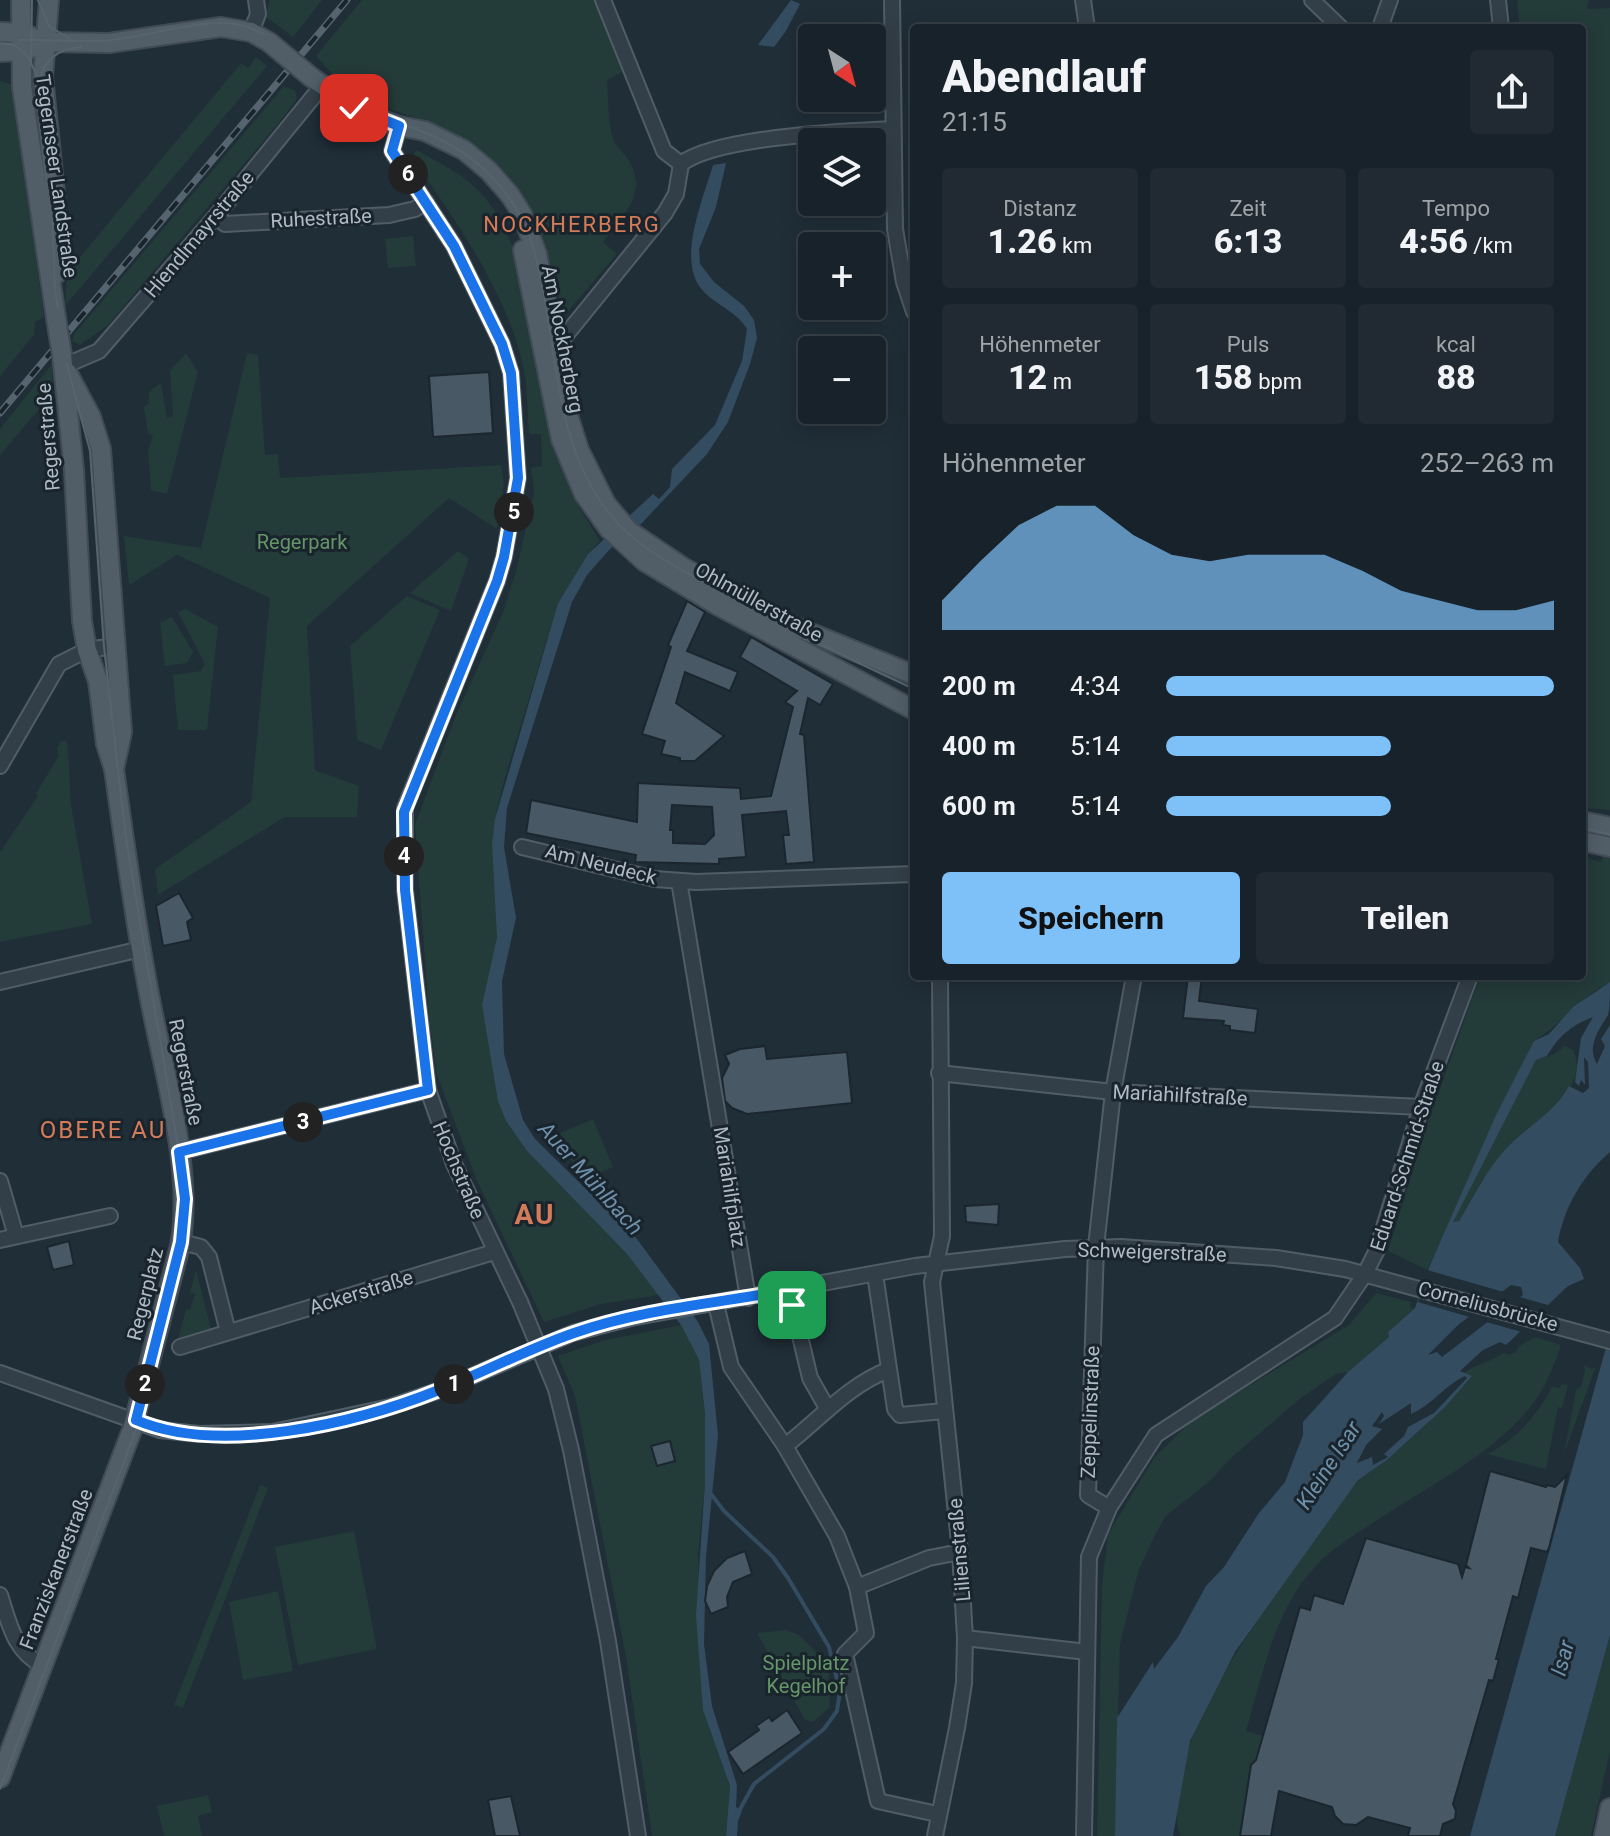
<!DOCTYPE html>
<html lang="de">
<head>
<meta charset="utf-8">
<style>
	body { margin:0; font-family:Roboto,sans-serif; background:#212a32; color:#f1f3f6; height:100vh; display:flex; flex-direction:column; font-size:30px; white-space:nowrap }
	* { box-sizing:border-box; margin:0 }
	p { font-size:26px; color:#9fa4a8 }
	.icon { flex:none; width:44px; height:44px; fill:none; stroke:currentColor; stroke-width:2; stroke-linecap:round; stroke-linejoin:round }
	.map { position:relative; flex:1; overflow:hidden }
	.panel { position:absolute; left:910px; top:24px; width:676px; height:956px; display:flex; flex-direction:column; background:#18222a; border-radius:8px; box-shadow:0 4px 20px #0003,0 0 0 2px #363f47 }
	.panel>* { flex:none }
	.needle { width:52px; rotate:144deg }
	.fabs { position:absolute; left:798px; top:24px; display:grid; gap:16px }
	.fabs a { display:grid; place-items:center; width:88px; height:88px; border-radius:8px; background:#18222a; box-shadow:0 4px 20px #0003,0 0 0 2px #363f47; font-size:40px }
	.pin { position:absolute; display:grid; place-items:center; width:68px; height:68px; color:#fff; margin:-34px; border-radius:16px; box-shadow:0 4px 12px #0006 }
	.km { position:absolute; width:40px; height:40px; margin:-20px; border-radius:50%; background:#222; color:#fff; font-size:22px; line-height:40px; text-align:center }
	.round { display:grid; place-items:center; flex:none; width:84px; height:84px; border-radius:8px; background:#212a32 }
	.head { display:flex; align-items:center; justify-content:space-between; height:136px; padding:0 32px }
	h1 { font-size:44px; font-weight:800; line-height:60px }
	.stats { display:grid; grid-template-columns:repeat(3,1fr); gap:12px; height:136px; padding:8px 32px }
	.stats div { display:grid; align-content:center; border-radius:8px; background:#212a32; text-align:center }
	.stats b { font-size:34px; font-weight:800 }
	.stats small { font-size:22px; font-weight:400 }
	.stats p { font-size:22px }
	.chart { height:224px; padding:16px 32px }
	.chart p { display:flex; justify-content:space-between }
	.chart svg { width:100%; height:144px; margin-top:8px; fill:#7ec1f9; opacity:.7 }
	.primary-button { display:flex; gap:16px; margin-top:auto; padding:16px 32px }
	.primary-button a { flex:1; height:92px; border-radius:8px; background:#7ec1f9; color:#111; font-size:32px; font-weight:800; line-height:92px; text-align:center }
	.primary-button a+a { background:#212a32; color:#f1f3f6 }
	ul { padding:0 32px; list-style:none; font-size:26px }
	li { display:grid; grid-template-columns:128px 96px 1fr; align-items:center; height:60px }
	li i { height:20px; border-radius:10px; background:#7ec1f9 }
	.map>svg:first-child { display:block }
	.green { fill:#233b39 }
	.water { fill:#334c60; fill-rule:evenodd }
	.pier { fill:#202e38 }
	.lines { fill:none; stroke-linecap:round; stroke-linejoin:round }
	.stream { stroke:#334c60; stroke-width:4 }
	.building { fill:#485864; stroke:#1b262f; stroke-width:2; fill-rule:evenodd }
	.minor-casing { stroke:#515d66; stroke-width:18 }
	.major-casing { stroke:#404b55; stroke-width:22 }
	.minor { stroke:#333f48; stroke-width:14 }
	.major { stroke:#515e68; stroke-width:18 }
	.tram { stroke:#55646f; stroke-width:2 }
	.rail-casing { stroke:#55646f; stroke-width:7 }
	.rail { stroke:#19242c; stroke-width:4; stroke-dasharray:12; stroke-linecap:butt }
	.minor-bridge-casing { stroke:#515d66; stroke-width:18; stroke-linecap:butt }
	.major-bridge-casing { stroke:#404b55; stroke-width:22; stroke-linecap:butt }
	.minor-bridge { stroke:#333f48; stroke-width:14 }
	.major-bridge { stroke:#515e68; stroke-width:18 }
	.route-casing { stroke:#fff; stroke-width:16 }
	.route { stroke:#1a73e8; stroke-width:10 }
	.labels { text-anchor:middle; stroke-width:6; stroke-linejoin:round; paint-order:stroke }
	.street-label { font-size:20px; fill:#aebac5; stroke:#19242c }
	.park-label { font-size:20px; fill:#659569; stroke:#19242c }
	.neighbourhood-label { font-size:22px; letter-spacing:2px; fill:#d47c59; stroke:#19242c }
	.water-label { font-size:22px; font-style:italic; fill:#6e90aa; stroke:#19242c }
	.quarter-label { font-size:24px; letter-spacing:2px; fill:#d47c59; stroke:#19242c }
	.district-label { font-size:28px; font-weight:bold; letter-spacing:2px; fill:#d47c59; stroke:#19242c }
</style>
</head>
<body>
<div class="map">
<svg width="1610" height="1836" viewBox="0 0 1610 1836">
	<rect width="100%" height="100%" fill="#202e38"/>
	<g class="green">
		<path d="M270,0H322L293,37L265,16Z"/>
		<path d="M362,0H594L624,71L607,80C609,100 607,122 614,141C618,149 625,153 629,161C649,194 622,216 603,242L617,254L564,316H561C547,229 524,162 437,126C411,115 381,108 356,94C340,85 328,69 316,56Z"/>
		<path d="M1517,0H1589L1587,9L1610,8V810L1582,808V28H1520Z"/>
		<path d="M256,57L267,66L65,306L67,273L241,63L248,68Z"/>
		<path d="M0,81L13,85L44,317L35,322L34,335L0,376Z"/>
		<path d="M284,86L295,91L297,99L282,119L108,325L80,345L72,341L75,333Z"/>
		<path d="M416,150C470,178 491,192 514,250L548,419L575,500L600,541L588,554L558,603L504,781L495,819L497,937L482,1005L506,1121L527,1151L627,1254L659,1295L601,1304L544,1322L477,1181L437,1075L429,1018L415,825L454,720L503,612L517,568L534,491L531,468L542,466L541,434H529C527,412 528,387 523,366C510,299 452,213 412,159Z"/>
		<path d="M413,236L416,266L388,268L385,239Z"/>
		<path d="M186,353L198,372L167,494L151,490L148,451L153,436L148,433L144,407L149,403V392L161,383L167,418L173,416L170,371Z"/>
		<path d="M247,353L258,355L265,455L278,454L280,478L501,465L504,484L497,529L449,498L307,626L315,770L359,786L357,817H285L158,895L155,869L251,802L270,598L177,555L129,585L124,536L201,548Z"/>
		<path d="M52,364L53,393L0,455V429Z"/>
		<path d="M458,551L469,559L451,611L410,593Z"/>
		<path d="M407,596L440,610L381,750L357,740L350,646Z"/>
		<path d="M185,609L218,627L207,730H178L173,675L201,671L205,664L178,612Z"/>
		<path d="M172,617L193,652L187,663L165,666L160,623Z"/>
		<path d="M61,741H67L68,750L71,805L92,924L0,942V852L38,796L36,794L59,755L57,749Z"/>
		<path d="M1610,825V982C1580,997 1562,1024 1534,1041L1427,1270L1388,1251L1428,1122L1480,976H1582V856L1601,862Z"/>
		<path d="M1565,1046L1573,1050C1593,1092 1527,1126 1504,1152C1485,1173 1472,1197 1459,1221L1452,1222L1536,1060L1554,1054Z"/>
		<path d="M593,1119L613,1167L580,1181L560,1133Z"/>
		<path d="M196,1270L211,1329L178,1339L186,1309L190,1310L195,1294L190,1292Z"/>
		<path d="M1376,1293L1411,1302L1410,1307L1414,1308L1388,1332L1389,1337L1348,1372L1336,1374L1301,1398L1232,1457L1212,1479L1166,1516L1156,1533L1138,1572L1120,1644L1115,1836H1097L1102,1584L1108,1534L1154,1458L1191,1421L1349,1325Z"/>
		<path d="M681,1325L699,1360L705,1414V1482L698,1556L703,1710L730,1786L726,1836H652L626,1657L575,1396L558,1356L605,1340Z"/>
		<path d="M1535,1337L1561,1345C1555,1362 1549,1380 1539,1395C1502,1451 1431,1484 1376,1521C1354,1535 1331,1549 1313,1569C1274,1612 1262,1677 1246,1731L1263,1736L1256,1760L1250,1767L1240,1836H1180C1156,1751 1261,1615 1309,1548C1324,1527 1339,1497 1359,1479C1368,1471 1380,1466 1389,1458C1418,1433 1446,1406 1471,1377L1463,1373C1477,1364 1490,1362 1504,1353L1509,1355L1516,1352L1519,1346Z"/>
		<path d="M1583,1365L1592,1369L1596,1366L1564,1454L1576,1390L1581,1387L1585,1370Z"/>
		<path d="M1562,1384L1568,1385L1562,1408L1558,1407L1546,1469L1487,1454C1513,1442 1540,1413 1552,1386L1559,1388Z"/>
		<path d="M260,1485L268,1488L183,1708L174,1705Z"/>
		<path d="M354,1531L377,1649L298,1665L275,1547Z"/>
		<path d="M278,1591L293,1671L243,1680L229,1602Z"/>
		<path d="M786,1630L799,1635L828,1664L830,1707L813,1722L805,1720L757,1633Z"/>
		<path d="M1610,1635V1751L1591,1836H1555Z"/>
		<path d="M208,1795L212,1812L198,1816L202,1836H164L157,1806Z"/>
	</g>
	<g class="water">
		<path d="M791,0L800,4L786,31L774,47L758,45Z"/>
		<path d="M726,163L716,207L699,249L700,264L714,282L744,306L754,320L757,338L750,364L728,422L707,454L642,523L609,550L587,575L572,602L507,808L504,847L516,918L502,981L504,1054L523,1120L535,1139L637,1239L698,1322L709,1344L718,1435L706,1556L704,1644L712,1706L737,1785L736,1807L742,1811L738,1821L737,1836H726L730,1786L703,1710L696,1615L705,1482V1414L699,1360L681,1325L627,1254L527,1151L506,1121L498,1101L482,1005L497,937L492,844L495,819L558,603L588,554L653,494L659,499L670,487L672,469L715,425L742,361L747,329C737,312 718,306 704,292C675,263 703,200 713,165Z"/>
		<path d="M1610,982C1610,991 1610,1009 1608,1015C1599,1030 1586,1046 1597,1064L1605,1046L1601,1039L1610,1025V1152C1583,1175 1564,1207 1558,1242L1580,1268L1584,1279L1568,1286L1506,1345L1500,1342L1483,1350L1460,1371L1472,1376L1445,1407L1387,1460L1358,1480L1235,1652L1190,1741L1173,1836H1115L1117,1718L1153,1662L1154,1669L1178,1637L1206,1586L1224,1567L1259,1513L1285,1482L1303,1435V1422L1348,1372L1389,1337L1388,1332L1415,1308L1430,1265L1496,1115L1534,1041L1549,1034L1573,1007ZM1593,1017L1581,1038L1575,1082L1579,1086L1581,1080L1585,1085L1584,1057L1588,1062L1589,1088L1583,1093L1569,1086C1554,1114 1524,1128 1503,1152C1485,1173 1473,1197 1459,1221L1453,1222L1536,1060L1547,1056C1559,1036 1570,1026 1593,1017ZM1511,1285L1521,1287L1523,1295L1442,1357L1437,1352L1428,1355L1458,1325ZM1465,1376L1467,1378L1434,1413L1408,1427L1404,1436L1384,1454L1388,1457L1373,1465L1372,1457L1357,1463L1366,1445L1382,1429L1372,1426L1382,1412L1384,1416L1379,1424L1411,1403V1414C1432,1405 1445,1385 1465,1376Z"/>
		<path d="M1610,1333V1635L1555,1836H1470Z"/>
	</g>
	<g class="pier">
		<path d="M1427,1270L1507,1293L1473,1318L1418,1302Z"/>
		<path d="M1516,1296L1555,1307L1525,1333L1483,1321Z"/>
	</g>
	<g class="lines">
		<path class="stream" d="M711,1494L724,1511L773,1557L788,1578L829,1647L840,1691L837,1711L824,1729L754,1784L739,1811"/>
	</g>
	<g class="building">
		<path d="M489,372L493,433L433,437L429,376Z"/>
		<path d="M687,601L705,612L687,651L738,672L730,691L685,672L676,703L724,736L695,761H680V758L661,754L665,741L642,734L671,647L668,645Z"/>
		<path d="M751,637L833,684L820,705L808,698L800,734L804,735L814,862L786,864L783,835H789L786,811L742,815L746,857L719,859V864L635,862L636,855L526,833L531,800L637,822L638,783L740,788L741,799L771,796L793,707L785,702L797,691L740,657ZM672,805L712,807L714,835L705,844L673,843V830H670Z"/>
		<path d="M179,893L193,918L187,922L191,940L163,946L156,906Z"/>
		<path d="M1188,976H1202L1199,1001L1258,1009L1255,1033L1230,1030V1026L1223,1025L1224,1021L1183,1018Z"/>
		<path d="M765,1046L767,1059L847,1052L852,1103L747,1114L732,1108L725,1101L722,1078L729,1064L725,1055L740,1049Z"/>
		<path d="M999,1204L998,1225L966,1222L965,1206Z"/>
		<path d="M69,1241L74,1265L53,1270L47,1247Z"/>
		<path d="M670,1441L675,1461L657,1466L651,1446Z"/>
		<path d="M1490,1471L1546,1487L1547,1485L1555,1487L1567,1475L1549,1548L1547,1552L1531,1548L1518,1598L1513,1596L1496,1659H1499L1493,1681L1489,1680L1453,1804L1456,1811L1455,1819L1443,1824L1440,1836H1408L1410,1828L1368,1817L1356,1825L1343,1824L1335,1816L1332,1807L1279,1791L1271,1836H1240L1251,1765L1256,1760L1300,1607L1310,1610L1314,1595L1343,1604L1366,1538L1458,1564L1462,1577L1465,1567L1469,1568L1466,1565Z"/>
		<path d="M745,1551L752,1574L733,1582L727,1597L728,1607L711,1614L705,1601L707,1586L714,1571L727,1558Z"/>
		<path d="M787,1710L802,1733L743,1774L728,1752L759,1730L756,1726L769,1717L772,1721Z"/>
		<path d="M511,1796L520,1836H495L488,1800Z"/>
	</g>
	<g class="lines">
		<defs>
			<g id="minor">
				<path d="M603,0L664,151L681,164"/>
				<path d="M892,0L895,229L904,282L914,312"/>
				<path d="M1083,0L1087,28"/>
				<path d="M1312,0L1341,28"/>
				<path d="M1498,0L1501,28"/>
				<path d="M1380,28L1390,0"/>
				<path d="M251,32L258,14L256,0"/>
				<path d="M399,126L392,151L454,246L502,344L511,373L518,478L504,557L497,581L405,808V890L428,1090L454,1164L520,1302"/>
				<path d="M681,164C715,137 846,131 893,129"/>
				<path d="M216,216L225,224L389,215L415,209L426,202"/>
				<path d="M554,343L561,341L665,213L676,194L681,164"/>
				<path d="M64,366L99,351L216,216L322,86"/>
				<path d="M0,766L59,664L87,650L114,646"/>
				<path d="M522,847L655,879L696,882L914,874"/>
				<path d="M679,881L748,1298"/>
				<path d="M0,982L141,949"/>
				<path d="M939,1073L1113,1092L1421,1107"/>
				<path d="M179,1152L428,1090"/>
				<path d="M0,1181L16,1236"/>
				<path d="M0,1240L110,1216"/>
				<path d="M181,1242L201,1247L209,1257L228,1332"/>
				<path d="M875,1274L895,1409L900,1415L944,1411"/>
				<path d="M789,1290L810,1378L827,1408"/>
				<path d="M716,1304L731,1367L785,1446L837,1536L857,1587L866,1633L845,1654L878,1801L937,1814"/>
				<path d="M180,1347L494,1252"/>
				<path d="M0,1373L160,1430L199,1434L273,1432L390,1407L437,1391L573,1333L631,1318L915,1266L1065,1249L1121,1247L1276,1258L1345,1269L1610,1341"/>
				<path d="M556,1389L571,1450L608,1641L638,1836"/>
				<path d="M785,1446C819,1420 847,1386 888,1370"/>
				<path d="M1109,1508L1088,1495L1096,1247L1113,1092L1134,976"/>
				<path d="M857,1587L929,1558L960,1552"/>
				<path d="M0,1595C9,1623 14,1651 42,1665"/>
				<path d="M965,1638L1087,1652"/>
				<path d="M935,1836L957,1728L964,1683L965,1638L960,1552L932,1282L942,1236L940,976"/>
				<path d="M1084,1836L1089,1557L1109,1508L1156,1435L1335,1318L1365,1274L1377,1250L1421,1107L1470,976"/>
			</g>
			<g id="major">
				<path d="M21,0L22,87L56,318"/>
				<path d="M49,0L43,77L56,203V274"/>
				<path d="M0,32L22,33L32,37"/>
				<path d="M0,52L23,51L46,42L109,43L221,27L251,32L269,42"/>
				<path d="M311,77L361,112L399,126L425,131L464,150L489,171L510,195L522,214L537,254L568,415L579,450L606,504L629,531L684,568L791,625L914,675"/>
				<path d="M523,250L561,439L584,494L609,529L644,561L717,605L914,710"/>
				<path d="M67,372L91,417L101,449L122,732L114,769"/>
				<path d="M1582,821L1610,827"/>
				<path d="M1582,841L1610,847"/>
				<path d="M0,1778L132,1430L180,1246C194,1172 164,1074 150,999C135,923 125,846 114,769L106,744L98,681L87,650L82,621L74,470L62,355"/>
				<path d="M1604,1836L1610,1808"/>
			</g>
		</defs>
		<use href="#minor" class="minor-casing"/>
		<use href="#major" class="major-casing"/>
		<use href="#minor" class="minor"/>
		<use href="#major" class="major"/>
		<g class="tram">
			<path d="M38,0L49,26L70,39"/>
			<path d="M19,40C50,39 82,43 112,40C150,36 205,17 241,25C282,35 312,79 346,101C370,116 396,121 421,131C475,152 516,191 533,247C559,336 549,437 609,513C636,548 677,567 715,588C780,625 846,658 914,689"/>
			<path d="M0,43L14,45L26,54L37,75L51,174L55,290L67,365L90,451L104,647L126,839L187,1199L184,1242L139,1422L0,1789"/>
			<path d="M31,65L32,0"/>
			<path d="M39,82C44,59 58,49 81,47"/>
			<path d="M1582,828L1610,834"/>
		</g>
		<defs>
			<path id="rail" d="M0,413L347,0"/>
		</defs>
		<use href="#rail" class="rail-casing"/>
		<use href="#rail" class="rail"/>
		<defs>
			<path id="minor-bridge" d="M520,1302L556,1389"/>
			<g id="major-bridge">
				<path d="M269,42L311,77"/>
				<path d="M56,318L62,355"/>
			</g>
		</defs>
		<use href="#minor-bridge" class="minor-bridge-casing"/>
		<use href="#major-bridge" class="major-bridge-casing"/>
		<use href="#minor-bridge" class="minor-bridge"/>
		<use href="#major-bridge" class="major-bridge"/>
	</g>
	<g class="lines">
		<defs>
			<path id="route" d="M354,108L399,126L392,151L454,246L502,344L511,373L518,478L504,557L497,581L404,812L405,890L428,1090L179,1152L185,1199L181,1242L136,1420C220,1456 357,1423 439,1390C484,1372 528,1349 574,1333C642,1309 718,1303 789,1290L792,1305"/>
		</defs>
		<use href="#route" class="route-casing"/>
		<use href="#route" class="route"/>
	</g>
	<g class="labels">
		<g class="street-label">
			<text transform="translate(57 176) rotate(82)" y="7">Tegernseer Landstraße</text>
			<text transform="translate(321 218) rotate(-3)" y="7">Ruhestraße</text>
			<text transform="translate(199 234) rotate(-50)" y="7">Hiendlmayrstraße</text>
			<text transform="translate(563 339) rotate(79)" y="7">Am Nockherberg</text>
			<text transform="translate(48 437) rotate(-95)" y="7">Regerstraße</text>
			<text transform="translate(759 602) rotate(29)" y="7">Ohlmüllerstraße</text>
			<text transform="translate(601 864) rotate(14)" y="7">Am Neudeck</text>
			<text transform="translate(186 1072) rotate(79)" y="7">Regerstraße</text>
			<text transform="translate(1180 1095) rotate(3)" y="7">Mariahilfstraße</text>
			<text transform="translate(1407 1156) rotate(-72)" y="7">Eduard-Schmid-Straße</text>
			<text transform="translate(459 1170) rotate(67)" y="7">Hochstraße</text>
			<text transform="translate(730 1187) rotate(81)" y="7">Mariahilfplatz</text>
			<text transform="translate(1152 1252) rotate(2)" y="7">Schweigerstraße</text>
			<text transform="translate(361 1292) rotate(-17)" y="7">Ackerstraße</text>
			<text transform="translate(145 1294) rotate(-76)" y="7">Regerplatz</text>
			<text transform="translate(1488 1306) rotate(15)" y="7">Corneliusbrücke</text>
			<text transform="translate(1090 1412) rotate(-88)" y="7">Zeppelinstraße</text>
			<text transform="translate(959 1550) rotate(-95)" y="7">Lilienstraße</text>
			<text transform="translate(56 1569) rotate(-69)" y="7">Franziskanerstraße</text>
		</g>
		<g class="park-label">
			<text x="302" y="549">Regerpark</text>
			<text x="806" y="1670">Spielplatz<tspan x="806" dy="23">Kegelhof</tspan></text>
		</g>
		<g class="neighbourhood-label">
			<text x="572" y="232">NOCKHERBERG</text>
		</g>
		<g class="water-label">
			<text transform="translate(591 1178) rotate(48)" y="8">Auer Mühlbach</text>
			<text transform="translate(1328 1465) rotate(-57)" y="8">Kleine Isar</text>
			<text transform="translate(1562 1658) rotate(-75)" y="8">Isar</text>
		</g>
		<g class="quarter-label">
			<text x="103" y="1138">OBERE AU</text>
		</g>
		<g class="district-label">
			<text x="535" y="1224">AU</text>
		</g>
	</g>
</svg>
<div class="fabs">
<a><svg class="needle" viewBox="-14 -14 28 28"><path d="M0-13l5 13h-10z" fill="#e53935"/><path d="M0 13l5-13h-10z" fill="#9fa4a8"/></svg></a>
<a><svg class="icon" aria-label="layers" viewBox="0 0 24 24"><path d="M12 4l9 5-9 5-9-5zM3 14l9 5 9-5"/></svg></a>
<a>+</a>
<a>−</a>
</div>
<div class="pin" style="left:792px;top:1305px;background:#1e9e55"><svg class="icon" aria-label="arrive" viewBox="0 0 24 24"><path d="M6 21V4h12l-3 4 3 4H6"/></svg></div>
<div class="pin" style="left:354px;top:108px;background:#d93025"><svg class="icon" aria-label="check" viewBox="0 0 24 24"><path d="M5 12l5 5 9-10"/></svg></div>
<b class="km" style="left:454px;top:1384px">1</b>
<b class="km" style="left:145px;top:1384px">2</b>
<b class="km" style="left:303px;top:1122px">3</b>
<b class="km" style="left:404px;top:856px">4</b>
<b class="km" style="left:514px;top:512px">5</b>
<b class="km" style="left:408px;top:174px">6</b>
<section class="panel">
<div class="head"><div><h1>Abendlauf</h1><p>21:15</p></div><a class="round"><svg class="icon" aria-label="share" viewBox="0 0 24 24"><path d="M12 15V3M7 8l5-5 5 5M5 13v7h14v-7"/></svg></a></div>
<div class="stats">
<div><p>Distanz</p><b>1.26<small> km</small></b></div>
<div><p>Zeit</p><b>6:13</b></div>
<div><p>Tempo</p><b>4:56<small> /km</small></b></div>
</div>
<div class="stats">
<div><p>Höhenmeter</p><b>12<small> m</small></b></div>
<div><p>Puls</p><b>158<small> bpm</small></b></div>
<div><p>kcal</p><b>88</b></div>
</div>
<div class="chart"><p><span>Höhenmeter</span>252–263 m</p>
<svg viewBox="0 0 160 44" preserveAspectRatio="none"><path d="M0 44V35L10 23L20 12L30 6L40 6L50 15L60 21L70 23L80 21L90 21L100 21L110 26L120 32L130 35L140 38L150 38L160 35V44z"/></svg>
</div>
<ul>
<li><b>200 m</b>4:34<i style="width:100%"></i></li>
<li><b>400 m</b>5:14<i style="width:58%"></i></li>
<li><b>600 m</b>5:14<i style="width:58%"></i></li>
</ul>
<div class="primary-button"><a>Speichern</a><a>Teilen</a></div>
</section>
</div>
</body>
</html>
